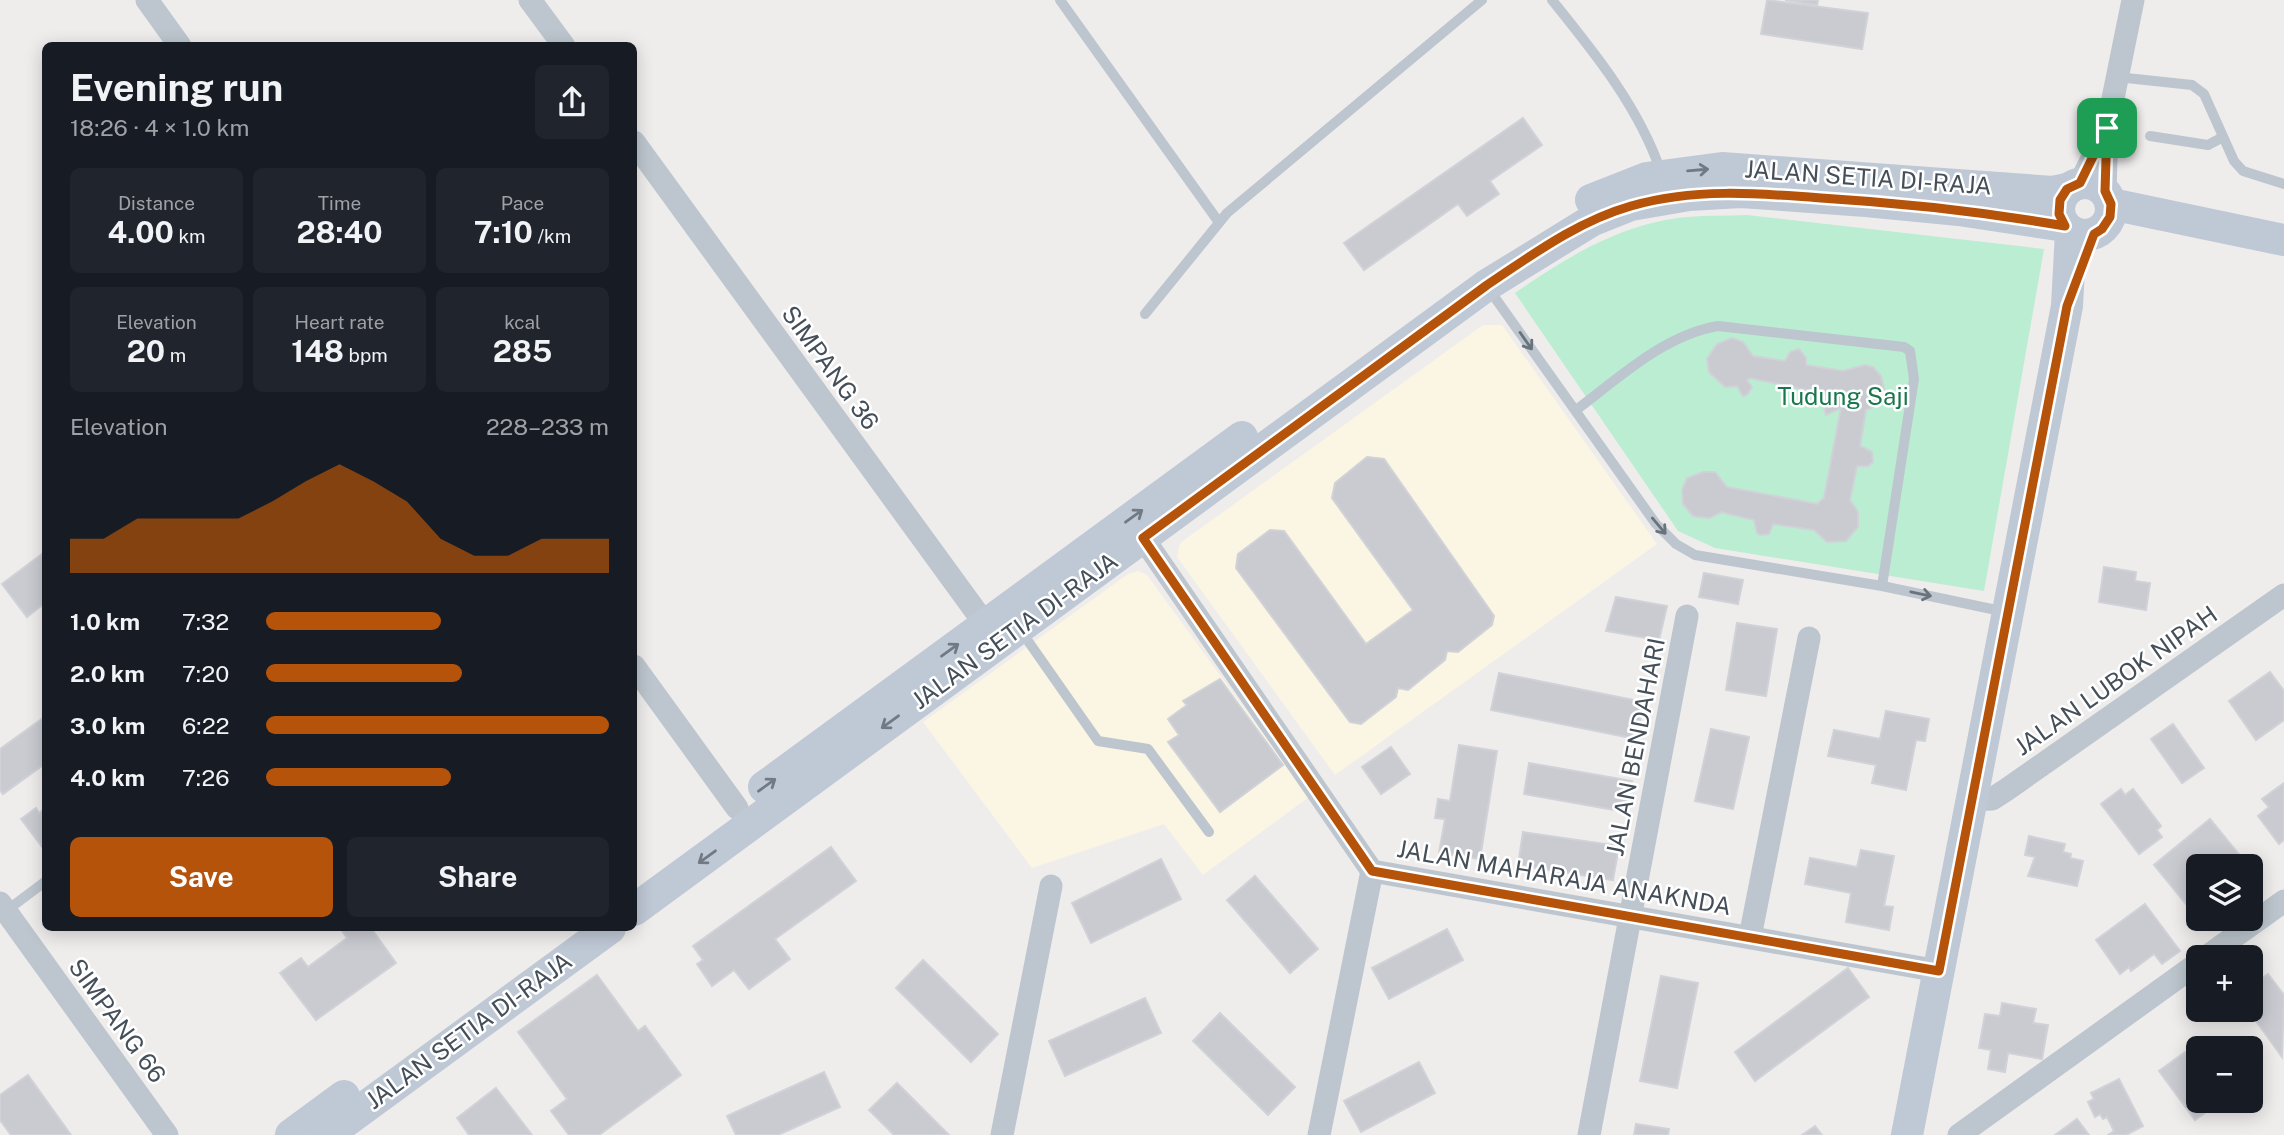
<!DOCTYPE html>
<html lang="en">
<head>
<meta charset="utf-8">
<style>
	body { margin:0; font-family:"Public Sans",sans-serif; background:#20242c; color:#f1f3f6; height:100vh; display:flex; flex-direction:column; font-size:26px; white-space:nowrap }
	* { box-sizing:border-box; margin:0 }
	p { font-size:23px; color:#9ea1a6 }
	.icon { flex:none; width:38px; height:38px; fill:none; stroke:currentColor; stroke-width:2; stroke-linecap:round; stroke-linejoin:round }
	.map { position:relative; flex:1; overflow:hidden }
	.details { position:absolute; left:42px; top:42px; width:595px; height:889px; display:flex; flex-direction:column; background:#171b24; border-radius:10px; box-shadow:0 4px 18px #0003 }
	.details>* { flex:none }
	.tools { position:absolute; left:2186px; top:854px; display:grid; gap:14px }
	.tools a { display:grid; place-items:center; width:77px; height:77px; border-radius:10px; background:#171b24; box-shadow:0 4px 18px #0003; font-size:35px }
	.pin { position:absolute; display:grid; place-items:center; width:60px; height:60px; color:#fff; margin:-30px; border-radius:14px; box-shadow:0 4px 10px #0006 }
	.round { display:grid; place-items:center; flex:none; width:74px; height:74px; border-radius:10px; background:#20242c }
	.headline { display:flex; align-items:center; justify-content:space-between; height:119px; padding:0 28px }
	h1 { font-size:38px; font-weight:700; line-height:52px }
	.figures { display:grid; grid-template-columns:repeat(3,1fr); gap:10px; height:119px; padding:7px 28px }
	.figures div { display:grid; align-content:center; border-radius:10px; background:#20242c; text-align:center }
	.figures b { font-size:30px; font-weight:700 }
	.figures small { font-size:19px; font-weight:400 }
	.figures p { font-size:19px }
	.chart { height:196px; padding:14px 28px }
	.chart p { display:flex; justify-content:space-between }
	.chart svg { width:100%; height:126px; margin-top:7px; fill:#b45309; opacity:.7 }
	.primary-button { display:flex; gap:14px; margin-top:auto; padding:14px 28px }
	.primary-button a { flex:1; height:80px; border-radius:10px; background:#b45309; color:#fff; font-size:28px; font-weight:700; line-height:80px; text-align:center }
	.primary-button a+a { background:#20242c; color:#f1f3f6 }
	ul { padding:0 28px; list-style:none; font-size:23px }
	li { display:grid; grid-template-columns:112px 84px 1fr; align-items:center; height:52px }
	li i { height:18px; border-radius:9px; background:#b45309 }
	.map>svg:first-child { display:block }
	.commercial { fill:#fbf5e4 }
	.green { fill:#baedd1 }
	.building { fill:#c9cbd1; stroke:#d0d2d8; stroke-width:2 }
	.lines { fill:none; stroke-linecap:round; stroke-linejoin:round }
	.lane { stroke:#bdc6ce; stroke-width:10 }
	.street { stroke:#bdc6ce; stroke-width:23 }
	.secondary { stroke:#bfc8d5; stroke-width:32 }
	.oneway { stroke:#707984 }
	.oneway2 { stroke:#69737c }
	.route-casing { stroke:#fff; stroke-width:14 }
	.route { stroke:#b45309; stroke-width:9 }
	.labels { text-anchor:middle; stroke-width:5; stroke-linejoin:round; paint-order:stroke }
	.street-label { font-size:24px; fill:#454f59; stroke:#fff }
	.park-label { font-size:24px; fill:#19774d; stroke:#fff }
</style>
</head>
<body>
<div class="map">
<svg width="2284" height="1135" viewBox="0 0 2284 1135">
	<rect width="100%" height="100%" fill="#efecec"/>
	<g class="commercial">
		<path d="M1483,325H1502L1657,544L1335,775L1177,557L1180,543Z"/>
		<path d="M1138,571L1147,575L1309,797L1203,875L1164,824L1032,868L923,722L1128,574Z"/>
	</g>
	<path class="green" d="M1747,215L2044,249L1984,591L1715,548L1678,531L1515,293C1567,257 1622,223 1687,217C1707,215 1727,216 1747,215Z"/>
	<g class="building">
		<path d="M1767,0L1868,13L1862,49L1761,34Z"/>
		<path d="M1785,0H1818L1817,5Z"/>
		<path d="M1523,118L1542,145L1490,181L1499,194L1467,216L1458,204L1364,270L1344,243Z"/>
		<path d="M1732,338L1743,342L1753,356L1785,361L1790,352L1799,349L1806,358V365L1843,371L1865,365L1873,367L1881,376L1885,393L1878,405L1866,410L1860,446L1872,452L1873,462L1868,466H1857L1850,500L1858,512V527L1846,541L1827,542L1814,530L1773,524L1769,534L1760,535L1757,533L1754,520L1721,512L1710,518L1699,517L1693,516L1683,504L1682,490L1687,478L1703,472H1715L1727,487L1817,504L1824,498L1841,408L1826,415L1823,404L1835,396L1750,378L1747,380L1752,387L1747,395L1743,396L1737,386L1725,387L1709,372L1707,359L1717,344Z"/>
		<path d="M1367,457L1384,459L1494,616L1492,625L1458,652L1447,651L1445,660L1408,690L1398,688L1396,697L1361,724L1350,722L1236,568L1238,554L1270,530L1284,531L1366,644L1413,610L1332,498L1335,483Z"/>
		<path d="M46,551V602L27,617L2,584Z"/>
		<path d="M2104,567L2136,572L2135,581L2150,583L2146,610L2099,602Z"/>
		<path d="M1704,573L1743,580L1738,604L1699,597Z"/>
		<path d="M1616,597L1667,606L1659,640L1606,631Z"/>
		<path d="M1737,623L1777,629L1766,696L1726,690Z"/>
		<path d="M2270,672L2284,691V720L2256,740L2229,701Z"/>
		<path d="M1499,673L1644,702L1636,739L1491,710Z"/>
		<path d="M1220,679L1283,765L1220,812L1168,742L1179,735L1168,719L1187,705L1183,701Z"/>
		<path d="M1886,711L1929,719L1925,741L1916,740L1906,790L1872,783L1876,765L1828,756L1834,730L1880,739Z"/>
		<path d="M46,716V763L3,794L0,790V749Z"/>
		<path d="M2173,724L2204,768L2182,783L2151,739Z"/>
		<path d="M1711,729L1749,737L1733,809L1695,801Z"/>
		<path d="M1459,745L1497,751L1480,859L1439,853L1445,819L1435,818L1438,799L1450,801Z"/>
		<path d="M1391,747L1410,774L1381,794L1362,767Z"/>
		<path d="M1529,763L1632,781L1626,812L1524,794Z"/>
		<path d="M2284,783V840L2279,844L2258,816L2269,807L2262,799Z"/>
		<path d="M2121,789L2125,795L2133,789L2161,826L2157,830L2162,837L2139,854L2101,804Z"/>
		<path d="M36,808L39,813L46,808V852L21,819Z"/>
		<path d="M2210,819L2242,858L2232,866H2198V894L2186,904L2154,865Z"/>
		<path d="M1523,832L1619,846L1613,880L1518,865Z"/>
		<path d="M2029,836L2065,844L2063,852L2071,854L2070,858L2083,861L2077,886L2028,876L2035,857L2025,855Z"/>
		<path d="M831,847L856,881L775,939L790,959L749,989L734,970L712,986L697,964L703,960L693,946Z"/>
		<path d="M1861,850L1894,856L1884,906L1893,907L1889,930L1846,922L1851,893L1805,884L1810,858L1857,867Z"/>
		<path d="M1161,859L1181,899L1091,943L1072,903Z"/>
		<path d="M1255,876L1318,949L1290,973L1227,900Z"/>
		<path d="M2145,904L2180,951L2162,964L2154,954L2131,971L2129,967L2120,974L2096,940Z"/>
		<path d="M340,928H371L396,963L316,1020L280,973L301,958L308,967L347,938Z"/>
		<path d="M1447,929L1463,960L1389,999L1372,968Z"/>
		<path d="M923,960L998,1034L971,1062L896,988Z"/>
		<path d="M1848,968L1869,997L1755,1081L1735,1052Z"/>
		<path d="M2268,974L2284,995L2282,1057L2248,1010H2250V986Z"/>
		<path d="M597,975L638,1031L645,1026L681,1075L599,1135H569L551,1111L567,1099L518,1032Z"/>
		<path d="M1661,976L1698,983L1677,1088L1640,1081Z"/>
		<path d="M1145,998L1161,1033L1065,1076L1049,1041Z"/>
		<path d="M2002,1003L2036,1009L2033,1023L2048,1025L2042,1059L2008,1053L2005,1072L1988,1069L1991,1050L1979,1048L1985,1014L2000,1016Z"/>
		<path d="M1220,1013L1295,1087L1268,1115L1193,1041Z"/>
		<path d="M2198,1050V1101H2221L2195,1120L2159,1071L2185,1052L2189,1057Z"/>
		<path d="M1419,1062L1435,1093L1361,1132L1344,1101Z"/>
		<path d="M824,1072L840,1107L778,1135H736L727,1116Z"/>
		<path d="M28,1075L71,1135H11L0,1120V1095Z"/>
		<path d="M2119,1079L2143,1126L2126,1135H2108L2114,1131L2107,1117L2103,1119L2100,1114L2095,1117L2088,1102L2094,1099L2091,1093Z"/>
		<path d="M897,1083L949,1135H894L869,1110Z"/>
		<path d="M496,1088L532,1135H469L457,1118Z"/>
		<path d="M2077,1119L2089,1135H2055Z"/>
		<path d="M1636,1124L1669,1129L1668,1135H1634Z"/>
		<path d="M1815,1126L1822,1135H1802Z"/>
	</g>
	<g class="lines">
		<g class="lane">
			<path d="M1060,0L1218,221"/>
			<path d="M1552,0C1594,52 1639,107 1661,172"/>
			<path d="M2117,77L2192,85L2204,94L2234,161L2243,171L2284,184"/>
			<path d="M2150,136L2208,145L2223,137"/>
			<path d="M1488,288L1656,524L1676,544L1695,555L1882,586L2006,612"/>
			<path d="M1145,314L1227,213L1482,0"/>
			<path d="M1576,410C1619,378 1664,335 1718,326L1904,347L1910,351L1914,379L1882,586"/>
			<path d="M1021,631L1098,741L1148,749L1209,832"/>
			<path d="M6,911L46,881"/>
		</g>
		<g class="street">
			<path d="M147,0L180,46"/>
			<path d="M530,0L564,46"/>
			<path d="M634,142L985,624"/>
			<path d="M2080,183L2104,134"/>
			<path d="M2105,191L2107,128L2133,0"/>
			<path d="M1143,538L1372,871L1939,971"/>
			<path d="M634,666L737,808"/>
			<path d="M1973,800L1992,799L2006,790L2284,595"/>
			<path d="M0,903L167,1135"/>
			<path d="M1750,937L1809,638"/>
			<path d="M2206,957L2284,901"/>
			<path d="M1002,1135L1051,886"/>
			<path d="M1319,1135L1372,871"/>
			<path d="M1589,1135L1687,616"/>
			<path d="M1959,1135L2198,963"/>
		</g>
		<g class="secondary">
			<circle cx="2085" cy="209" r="26"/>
			<path d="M1591,200L1647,178L1722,168L2053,192L2067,189"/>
			<path d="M2111,204L2284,240"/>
			<path d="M764,787L1242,437"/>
			<path d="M634,910L1487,285L1591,221L1631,205L1689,195L1741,192L1866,201L1959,210L2065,226"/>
			<path d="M291,1135L344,1096"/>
			<path d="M327,1135L610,928"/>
			<path d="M1907,1135L2067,306L2071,232"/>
		</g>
	</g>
	<defs><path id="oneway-shaft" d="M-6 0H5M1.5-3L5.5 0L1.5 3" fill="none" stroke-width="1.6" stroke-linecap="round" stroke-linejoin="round" transform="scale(1.75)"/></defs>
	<g class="oneway">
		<use href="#oneway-shaft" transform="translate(1698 170) rotate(-5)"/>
		<use href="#oneway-shaft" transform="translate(1134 516) rotate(-36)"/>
		<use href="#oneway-shaft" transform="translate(950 650) rotate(-36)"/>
		<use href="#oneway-shaft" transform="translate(890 722) rotate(144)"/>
		<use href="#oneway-shaft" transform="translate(767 785) rotate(-36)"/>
		<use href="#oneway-shaft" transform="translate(707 857) rotate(144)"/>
	</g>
	<g class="oneway2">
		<use href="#oneway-shaft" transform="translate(1526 341) rotate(55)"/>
		<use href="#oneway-shaft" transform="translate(1659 526) rotate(50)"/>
		<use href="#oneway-shaft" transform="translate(1921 594) rotate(12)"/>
	</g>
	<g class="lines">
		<defs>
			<path id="route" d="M2107,128L2105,191L2111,204L2110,217L2102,229L2094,234L2067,306L1939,971L1372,871L1143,538L1487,285C1532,255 1578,221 1631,206C1693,188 1757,193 1821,198C1903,203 1984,212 2065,226L2059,214L2060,200L2067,189L2080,183Z"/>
		</defs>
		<use href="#route" class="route-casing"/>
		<use href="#route" class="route"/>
	</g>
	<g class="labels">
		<g class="street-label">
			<text transform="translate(1868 178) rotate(4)" y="8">JALAN SETIA DI-RAJA</text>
			<text transform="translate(830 368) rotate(54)" y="8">SIMPANG 36</text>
			<text transform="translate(1015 631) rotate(-36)" y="8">JALAN SETIA DI-RAJA</text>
			<text transform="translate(2116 681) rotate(-35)" y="8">JALAN LUBOK NIPAH</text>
			<text transform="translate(1636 747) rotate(-79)" y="8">JALAN BENDAHARI</text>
			<text transform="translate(1564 878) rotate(10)" y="8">JALAN MAHARAJA ANAKNDA</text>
			<text transform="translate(117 1021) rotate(54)" y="8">SIMPANG 66</text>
			<text transform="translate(469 1031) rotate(-36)" y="8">JALAN SETIA DI-RAJA</text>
		</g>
		<g class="park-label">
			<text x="1843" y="405">Tudung Saji</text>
		</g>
	</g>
</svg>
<div class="tools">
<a><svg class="icon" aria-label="layers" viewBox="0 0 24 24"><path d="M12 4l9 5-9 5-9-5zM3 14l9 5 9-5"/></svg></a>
<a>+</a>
<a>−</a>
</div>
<div class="pin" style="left:2107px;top:128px;background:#1e9e55"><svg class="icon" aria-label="arrive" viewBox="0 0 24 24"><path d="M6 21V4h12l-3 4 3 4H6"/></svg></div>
<section class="details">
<div class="headline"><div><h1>Evening run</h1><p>18:26 · 4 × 1.0 km</p></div><a class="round"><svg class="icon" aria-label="share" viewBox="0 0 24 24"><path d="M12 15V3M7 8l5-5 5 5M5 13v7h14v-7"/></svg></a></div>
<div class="figures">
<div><p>Distance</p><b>4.00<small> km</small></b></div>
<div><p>Time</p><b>28:40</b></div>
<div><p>Pace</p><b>7:10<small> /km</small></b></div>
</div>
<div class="figures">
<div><p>Elevation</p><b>20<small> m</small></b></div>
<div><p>Heart rate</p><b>148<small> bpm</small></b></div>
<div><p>kcal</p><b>285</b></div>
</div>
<div class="chart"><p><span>Elevation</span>228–233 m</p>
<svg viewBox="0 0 160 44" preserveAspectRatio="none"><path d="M0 44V32L10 32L20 25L30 25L40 25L50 25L60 19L70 12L80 6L90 12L100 19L110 32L120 38L130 38L140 32L150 32L160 32V44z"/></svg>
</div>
<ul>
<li><b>1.0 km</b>7:32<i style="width:51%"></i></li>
<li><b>2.0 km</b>7:20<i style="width:57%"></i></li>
<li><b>3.0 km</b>6:22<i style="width:100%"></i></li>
<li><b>4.0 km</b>7:26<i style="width:54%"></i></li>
</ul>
<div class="primary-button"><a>Save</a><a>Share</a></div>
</section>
</div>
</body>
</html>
